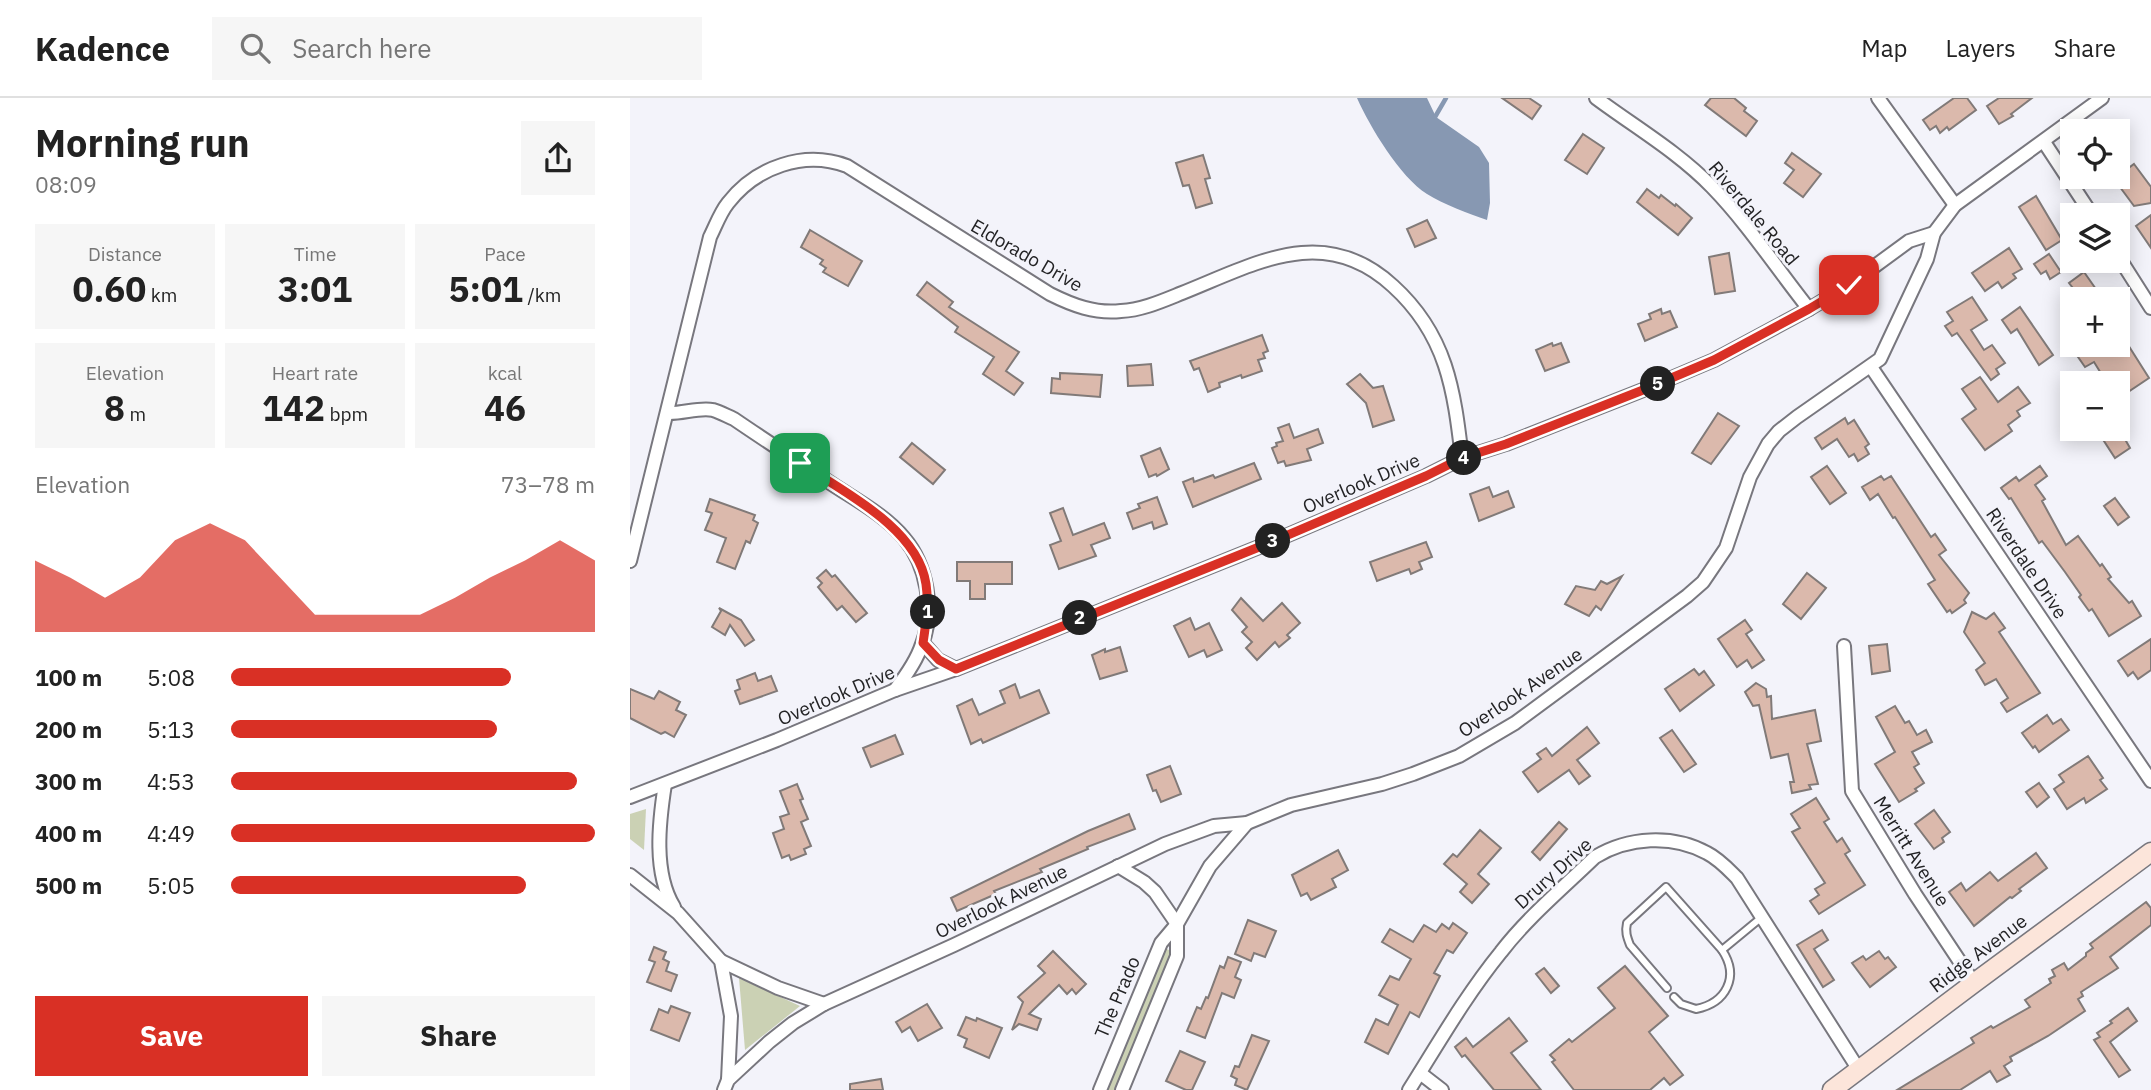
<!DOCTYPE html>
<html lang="en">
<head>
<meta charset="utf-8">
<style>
	body { margin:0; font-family:"IBM Plex Sans",sans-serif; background:#f6f6f6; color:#222; height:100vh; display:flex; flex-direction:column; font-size:26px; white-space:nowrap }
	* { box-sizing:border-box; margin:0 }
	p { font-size:23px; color:#767676 }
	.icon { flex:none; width:38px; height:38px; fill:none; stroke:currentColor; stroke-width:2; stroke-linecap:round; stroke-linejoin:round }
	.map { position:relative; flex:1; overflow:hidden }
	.details { display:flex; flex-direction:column; background:#fff; width:630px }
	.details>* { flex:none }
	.fabs { position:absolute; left:1430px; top:21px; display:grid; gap:14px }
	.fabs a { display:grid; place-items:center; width:70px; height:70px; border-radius:0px; background:#fff; box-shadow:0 4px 18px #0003; font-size:35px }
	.pin { position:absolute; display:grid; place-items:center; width:60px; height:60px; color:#fff; margin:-30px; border-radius:14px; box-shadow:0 4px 10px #0006 }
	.km { position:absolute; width:35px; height:35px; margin:-18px; border-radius:50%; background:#222; color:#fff; font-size:19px; line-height:35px; text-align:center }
	.round { display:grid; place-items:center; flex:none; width:74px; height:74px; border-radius:0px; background:#f6f6f6 }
	.head { display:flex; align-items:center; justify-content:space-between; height:119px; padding:0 35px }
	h1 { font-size:38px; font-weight:800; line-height:52px }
	.figures { display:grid; grid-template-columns:repeat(3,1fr); gap:10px; height:119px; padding:7px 35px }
	.figures div { display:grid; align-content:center; border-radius:0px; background:#f6f6f6; text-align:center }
	.figures b { font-size:35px; font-weight:800 }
	.figures small { font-size:19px; font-weight:400 }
	.figures p { font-size:19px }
	.chart { height:196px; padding:14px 35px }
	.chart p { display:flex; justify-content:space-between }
	.chart svg { width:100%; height:126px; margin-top:7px; fill:#d93025; opacity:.7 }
	.cta { display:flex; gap:14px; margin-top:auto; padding:14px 35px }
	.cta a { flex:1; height:80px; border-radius:0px; background:#d93025; color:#fff; font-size:28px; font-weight:800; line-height:80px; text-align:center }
	.cta a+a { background:#f6f6f6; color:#222 }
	ul { padding:0 35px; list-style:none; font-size:23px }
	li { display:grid; grid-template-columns:112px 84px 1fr; align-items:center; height:52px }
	li i { height:18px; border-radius:9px; background:#d93025 }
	header { display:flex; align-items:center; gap:42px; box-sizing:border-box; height:98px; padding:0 35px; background:#fff; border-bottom:2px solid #e0e0e0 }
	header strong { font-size:33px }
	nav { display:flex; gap:38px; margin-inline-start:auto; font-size:24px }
	.search { width:490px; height:63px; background:#f6f6f6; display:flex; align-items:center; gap:18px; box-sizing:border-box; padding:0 24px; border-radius:0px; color:#767676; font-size:26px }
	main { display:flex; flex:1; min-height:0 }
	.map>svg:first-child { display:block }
	.green { fill:#cbd1b4 }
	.water { fill:#8798b2 }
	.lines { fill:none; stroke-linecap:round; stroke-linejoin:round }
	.stream { stroke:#8798b2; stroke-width:4.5 }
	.building { fill:#dbb9ac; stroke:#817a78; stroke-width:2 }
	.lane-casing { stroke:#78777e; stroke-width:10 }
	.street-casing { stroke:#78777e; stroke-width:16 }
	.secondary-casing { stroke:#78777e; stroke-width:21 }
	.lane { stroke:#fff; stroke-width:6 }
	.street { stroke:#fff; stroke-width:12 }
	.secondary { stroke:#fce5da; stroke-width:18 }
	.route-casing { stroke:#fff; stroke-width:14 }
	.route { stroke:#d93025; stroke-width:9 }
	.labels { text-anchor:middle; stroke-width:6; stroke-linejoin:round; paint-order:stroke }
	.street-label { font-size:19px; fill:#232325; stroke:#f3f3fa }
</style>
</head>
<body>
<header>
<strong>Kadence</strong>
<div class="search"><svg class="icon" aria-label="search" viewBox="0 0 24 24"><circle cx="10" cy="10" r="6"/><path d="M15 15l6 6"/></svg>Search here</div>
<nav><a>Map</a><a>Layers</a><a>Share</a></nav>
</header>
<main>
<section class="details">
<div class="head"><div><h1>Morning run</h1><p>08:09</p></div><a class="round"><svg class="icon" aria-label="share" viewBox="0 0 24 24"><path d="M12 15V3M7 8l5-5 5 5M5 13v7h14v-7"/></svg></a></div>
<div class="figures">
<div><p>Distance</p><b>0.60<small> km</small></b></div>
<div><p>Time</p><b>3:01</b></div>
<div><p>Pace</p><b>5:01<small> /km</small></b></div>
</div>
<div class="figures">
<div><p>Elevation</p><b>8<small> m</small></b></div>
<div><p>Heart rate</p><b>142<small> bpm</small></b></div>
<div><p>kcal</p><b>46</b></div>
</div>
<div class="chart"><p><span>Elevation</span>73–78 m</p>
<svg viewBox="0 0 160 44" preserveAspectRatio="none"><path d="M0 44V19L10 25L20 32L30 25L40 12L50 6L60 12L70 25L80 38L90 38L100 38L110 38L120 32L130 25L140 19L150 12L160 19V44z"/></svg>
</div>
<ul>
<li><b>100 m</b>5:08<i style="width:77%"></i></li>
<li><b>200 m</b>5:13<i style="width:73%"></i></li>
<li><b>300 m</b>4:53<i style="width:95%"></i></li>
<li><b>400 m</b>4:49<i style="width:100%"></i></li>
<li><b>500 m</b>5:05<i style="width:81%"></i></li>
</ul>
<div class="cta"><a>Save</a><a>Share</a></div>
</section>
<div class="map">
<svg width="1521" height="992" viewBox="0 0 1521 992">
	<rect width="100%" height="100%" fill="#f3f3fa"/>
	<g class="green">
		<path d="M16,711L14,752L0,741V716Z"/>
		<path d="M532,848L542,854L485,992H473Z"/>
		<path d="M109,880L170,908L115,952Z"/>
	</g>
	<path class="water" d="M727,0H797L806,19L849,49L859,65L860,105L857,122C839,116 813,106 797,96C770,79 740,29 727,0Z"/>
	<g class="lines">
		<path class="stream" d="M805,19L816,0"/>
	</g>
	<g class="building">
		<path d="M872,0H899L911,8L902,21Z"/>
		<path d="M1081,0H1104L1116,10L1114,13L1127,23L1116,38L1075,7Z"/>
		<path d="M1324,0H1337L1346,12L1319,32L1317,29L1310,35L1306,28L1300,32L1293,22Z"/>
		<path d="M1369,0H1402L1381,16L1383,18L1369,26L1357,8Z"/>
		<path d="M953,36L974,50L957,76L935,62Z"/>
		<path d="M1162,55L1191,76L1173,99L1154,85L1164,72L1155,65Z"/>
		<path d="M573,57L580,80L575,81L582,105L566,110L559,87L553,88L546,65Z"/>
		<path d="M1504,66L1521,89V105L1504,108L1484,81Z"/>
		<path d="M1017,91L1029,100L1031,97L1045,108L1046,106L1062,120L1048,137L1007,104Z"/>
		<path d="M1406,98L1432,142L1416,152L1389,109Z"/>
		<path d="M1521,117V150L1506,128Z"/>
		<path d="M797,122L806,140L785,149L777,131Z"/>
		<path d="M180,132L232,163L218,188L193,174L196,170L190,166L193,162L171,149Z"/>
		<path d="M1379,150L1392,171L1383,176L1386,180L1372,190L1368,184L1355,193L1342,175Z"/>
		<path d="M1099,155L1105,193L1085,196L1079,159Z"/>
		<path d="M1419,156L1431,174L1420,181L1416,173L1411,176L1404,166Z"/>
		<path d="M1454,174L1468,194L1458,201H1435L1446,194L1439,185Z"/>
		<path d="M297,184L323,204L319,209L389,254L376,273L393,285L384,297L353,276L364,259L325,234L328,229L287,197Z"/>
		<path d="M1342,199L1357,222L1341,232L1354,252L1362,247L1375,265L1366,271L1369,276L1361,282L1327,235L1322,238L1315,228L1323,223L1317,214Z"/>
		<path d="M1390,209L1423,257L1409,267L1387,231L1381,235L1372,222Z"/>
		<path d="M1031,211L1032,216L1040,213L1047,229L1015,243L1008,226L1021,221L1019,216Z"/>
		<path d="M1488,231L1519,280L1492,298L1488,291V285H1477L1464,264L1455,269L1446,256L1462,247H1488Z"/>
		<path d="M632,237L638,253L633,255L635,260L628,262L632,273L612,280L611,277L589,285L590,289L578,294L569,270L564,272L560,263Z"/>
		<path d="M922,245L923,248L931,245L939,264L915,273L906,252Z"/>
		<path d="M521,266L523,287L498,288L497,268Z"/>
		<path d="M430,275L472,277L470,299L421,295L422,280L430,281Z"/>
		<path d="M730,276L743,290L753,288L764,322L743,329L736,305L717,286Z"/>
		<path d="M1350,279L1368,304L1388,289L1400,305L1387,313L1390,318L1378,327L1382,333L1355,352L1332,321L1346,311L1332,291Z"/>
		<path d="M1088,315L1109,328L1081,366L1062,355Z"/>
		<path d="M1215,320L1218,326L1224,322L1239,346L1235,349L1239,356L1228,363L1224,356L1219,359L1207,341L1192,351L1185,340Z"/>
		<path d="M659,326L664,340L688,331L693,345L677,351L681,362L656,368L654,363L648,365L642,350L647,348L646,345L653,343L648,330Z"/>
		<path d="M1488,329L1500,350L1485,360L1472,340Z"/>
		<path d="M282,345L315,372L303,386L270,359Z"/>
		<path d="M530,350L539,371L527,378L526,376L519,379L511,358Z"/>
		<path d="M624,365L631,381L563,409L553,384L563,380L564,384L583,377L585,380Z"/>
		<path d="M1197,368L1216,395L1200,406L1181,379Z"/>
		<path d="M1410,368L1417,378L1405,387L1415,401L1412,403L1436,447L1448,438L1470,468L1472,466L1481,479L1478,481L1499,505L1502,503L1511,518L1479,538L1462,511L1459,513L1449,499L1451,497L1435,474L1412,443L1409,445L1381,400L1379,401L1371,390L1386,379L1389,383Z"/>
		<path d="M1251,378L1254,382L1261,378L1301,439L1305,436L1316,452L1309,457L1339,495L1334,502L1336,505L1322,515L1320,512L1317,514L1298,486L1305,482L1265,419L1263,420L1248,396L1240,402L1232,389Z"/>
		<path d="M859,389L863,399L878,393L884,409L849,423L840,396Z"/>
		<path d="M527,399L537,426L524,431L522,424L503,431L497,415L510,410L508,406Z"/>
		<path d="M1485,400L1499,419L1488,427L1474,408Z"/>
		<path d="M80,401L125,417L123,422L128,425L120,445L116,443L105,471L87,464L96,440L75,432L82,415L76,413Z"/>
		<path d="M433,410L443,437L474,425L480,440L461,447L466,458L429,471L420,447L431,443L420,415Z"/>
		<path d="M796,444L802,459L789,464L792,471L781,476L779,471L747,483L740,464Z"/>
		<path d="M327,464H382V486H355V501H340V483H327Z"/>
		<path d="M196,472L202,479L205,477L237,515L226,524L212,508L207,512L188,489L192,485L187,480Z"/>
		<path d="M1177,475L1196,490L1171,521L1153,506Z"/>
		<path d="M992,478L971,512L966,508L959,518L935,506L946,488L965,492L971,483L977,486Z"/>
		<path d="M611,500L633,523L652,505L670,525L657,537L660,540L649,549L645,544L627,562L616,550L622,544L612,534L617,529L602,512Z"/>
		<path d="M89,510L111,522L124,542L115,548L100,527L95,537L82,529L91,513Z"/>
		<path d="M1342,514L1356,521L1364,515L1375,530L1369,534L1410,595L1377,614L1371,605L1378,600L1366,581L1355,587L1346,572L1355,565L1334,534Z"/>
		<path d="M560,520L565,532L579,525L592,552L577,559L574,552L559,559L544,528Z"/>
		<path d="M1115,522L1122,532L1116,536L1134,562L1122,570L1117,562L1107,569L1088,541Z"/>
		<path d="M1521,541V572L1508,581L1503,574L1498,578L1488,563Z"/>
		<path d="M1257,546L1260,573L1242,576L1239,548Z"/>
		<path d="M490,549L497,573L470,581L462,557L475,551V554Z"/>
		<path d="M1064,571L1069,577L1074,573L1084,587L1050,613L1035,591Z"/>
		<path d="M125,575L128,583L141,578L147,593L110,606L105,593L110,591L107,582Z"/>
		<path d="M1126,585L1136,591L1137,599L1141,598L1142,621L1185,612L1191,643L1177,646L1188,686L1179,687L1181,691L1162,695L1160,684H1164L1158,656L1141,660L1129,607L1123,608L1115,594Z"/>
		<path d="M385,586L390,600L409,592L419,615L353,645L351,641L341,646L327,608L342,601L349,617L375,605L370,593Z"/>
		<path d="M0,591L24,601L29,593L50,604L46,612L56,617L44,639L35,634L31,636L0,620Z"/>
		<path d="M1265,608L1275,625L1279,623L1287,637L1296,632L1302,644L1282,654L1289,666L1284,669L1294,685L1285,691L1287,693L1269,704L1245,666L1265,654L1246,619Z"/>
		<path d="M1417,617L1423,626L1431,621L1439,632L1409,654L1405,648L1403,650L1392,635Z"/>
		<path d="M957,629L969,645L947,662L960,678L949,686L939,672L908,694L893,674L911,661L907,656L916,650L922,658Z"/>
		<path d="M1042,632L1066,666L1054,674L1030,640Z"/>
		<path d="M265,637L273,656L241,669L233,650Z"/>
		<path d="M1458,658L1473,680L1470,682L1477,691L1456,705L1454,700L1437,711L1424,691L1434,684L1429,677Z"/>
		<path d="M540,668L551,696L531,704L526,692L523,693L517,677Z"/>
		<path d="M1409,685L1419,699L1407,709L1396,694Z"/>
		<path d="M167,686L173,701L170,702L178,721L171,724L181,748L174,751L176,756L161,762L159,757L152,760L143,735L154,731L150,719L159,716L150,693Z"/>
		<path d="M1186,700L1199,721L1194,724L1207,744L1212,740L1220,753L1215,756L1235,787L1189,816L1180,803L1189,797L1185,791L1195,785L1162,734L1170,730L1161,716Z"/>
		<path d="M1304,712L1320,734L1312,740L1314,744L1304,751L1285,726Z"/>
		<path d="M499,716L505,731L457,749L458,751L410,771L412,774L364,793L366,796L327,813L321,800L458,733Z"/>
		<path d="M929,724L937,731L910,762L902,754Z"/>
		<path d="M850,732L871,750L848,776L859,786L842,805L830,794L837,786L814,766L823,756L827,759Z"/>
		<path d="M708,752L718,772L702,781L706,789L681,802L677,795L671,798L662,777Z"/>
		<path d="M1406,755L1417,770L1389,791L1391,793L1382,800L1380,799L1344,828L1319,794L1331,785L1336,793L1360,774L1368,783Z"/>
		<path d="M1516,804L1521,810V827L1480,859L1488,870L1451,894L1453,898L1448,901L1455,913L1418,938L1380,959L1382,963L1374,968L1380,977L1367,984L1360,973L1330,992H1267L1344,945L1341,940L1361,928L1363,930L1400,909L1395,902L1421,885L1419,881L1425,878L1422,872L1434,865L1438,872L1456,858V855L1463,850L1460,846Z"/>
		<path d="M618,822L646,833L635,859L624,855L621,863L605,856Z"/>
		<path d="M823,825L837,835L823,855L817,852L804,875L810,878L789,919L780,914L758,956L735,944L746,921L758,927L768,907L749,897L760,878L769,882L781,861L752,844L760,831L783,844L794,827L806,834L812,826L819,831Z"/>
		<path d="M1192,832L1198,842L1184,851L1204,882L1193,889L1167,847Z"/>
		<path d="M24,849L36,854L33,861L39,864L36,873L47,877L41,893L17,884L25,864L19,862Z"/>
		<path d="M423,853L456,886L446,896L442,891L437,896L429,887L399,916L411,921L407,932L389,926L382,932L393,904L388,899L415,875L408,868Z"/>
		<path d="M1249,853L1255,861L1258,859L1266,869L1240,889L1222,865L1233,858L1236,862Z"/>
		<path d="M598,859L611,864L605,879L611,882L604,900L592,895L575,940L557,933L567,909L571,911L576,899L578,900L590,868L594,870Z"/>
		<path d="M995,868L1038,918L1019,934L1053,977L1040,987L1034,980L1020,992H944L922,964L925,962L920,957L939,941L942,944L985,910L968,890Z"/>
		<path d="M914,870L929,888L921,895L906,876Z"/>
		<path d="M297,906L312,930L288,943L280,929L272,934L266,924Z"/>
		<path d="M41,908L60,915L49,943L21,932L29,911L38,915Z"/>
		<path d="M1498,910L1507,923L1480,944L1500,972L1489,979L1464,942L1470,939L1467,935L1482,925L1480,923Z"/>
		<path d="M336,919L346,923L347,920L372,930L359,960L334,949L337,941L328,937Z"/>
		<path d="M879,920L897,943L881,955L911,992H864L835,957L832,959L825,949L836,940L843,949Z"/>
		<path d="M622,937L639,943L617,992L605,987L607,981L601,978L605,968L609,969Z"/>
		<path d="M550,953L575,964L562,992H556L536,983Z"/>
		<path d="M251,981L253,992H220V986Z"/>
	</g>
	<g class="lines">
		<defs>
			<g id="lane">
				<path d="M1037,890L1000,847C997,839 995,834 997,825L1036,789L1092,852L1132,819"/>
				<path d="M1044,899L1051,906L1066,911C1096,905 1110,879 1092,852"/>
			</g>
			<g id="street">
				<path d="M966,0C1005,29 1048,54 1082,89C1118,126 1147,171 1179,211"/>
				<path d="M1248,0L1325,107"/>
				<path d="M1414,44L1462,117"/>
				<path d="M1488,158L1521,210"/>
				<path d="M1241,269L1521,683"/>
				<path d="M37,315C52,316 69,309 83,312C90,314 97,318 104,321C136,343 169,364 202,386C226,402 255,417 274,440C297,467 305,512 292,546C287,562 275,579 265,592"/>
				<path d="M0,463L80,139C86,127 90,115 98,105C126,69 174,52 217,68L420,196C442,207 465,216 491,213C512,212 532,203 552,195C625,166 694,124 763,188C817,237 824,292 832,360"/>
				<path d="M293,545L308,562L326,571"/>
				<path d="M1214,548L1222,693L1285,796L1344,885"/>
				<path d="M35,686C29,724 23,775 44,809"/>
				<path d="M0,699L147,642L265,592L326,571L639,445L796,378L832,360L876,346L1013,292L1084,262L1179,211L1219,187L1279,143L1304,135"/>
				<path d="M488,768L514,784L525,794L547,826V858L492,992"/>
				<path d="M0,777L48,815L91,863L101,918L98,982"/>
				<path d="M91,863L148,890L194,906"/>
				<path d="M790,975L812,992"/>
				<path d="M94,992L98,982L139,944L163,925L194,906L324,847L535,746L584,728L617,725L661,707L752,686L783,676L829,658L885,625L1057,498L1073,484L1096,450L1120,379L1138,346L1149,333L1167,319L1250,261L1297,161L1304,135L1325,107L1472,0"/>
				<path d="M470,992L531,845L547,826L580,768L617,725"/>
				<path d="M779,992C808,946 836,897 871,854C898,819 933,790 965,759C998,739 1042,736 1077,755C1089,761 1098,771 1107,780L1229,972"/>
			</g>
			<path id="secondary" d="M1202,992L1344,885L1521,754"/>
		</defs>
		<use href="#lane" class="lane-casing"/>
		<use href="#street" class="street-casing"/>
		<use href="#secondary" class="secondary-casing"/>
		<use href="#lane" class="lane"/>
		<use href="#street" class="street"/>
		<use href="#secondary" class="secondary"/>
	</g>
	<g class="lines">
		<defs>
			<path id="route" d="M170,365C212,393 288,430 296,486C299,506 296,525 293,545L309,562L326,571L639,445L796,378L832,360L876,346L1013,292L1084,262L1179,211L1219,187"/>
		</defs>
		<use href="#route" class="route-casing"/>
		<use href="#route" class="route"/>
	</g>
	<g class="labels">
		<g class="street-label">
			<text transform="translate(1124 115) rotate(50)" y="7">Riverdale Road</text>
			<text transform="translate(397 157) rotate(30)" y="7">Eldorado Drive</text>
			<text transform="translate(731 385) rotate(-23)" y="7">Overlook Drive</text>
			<text transform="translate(1397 465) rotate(56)" y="7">Riverdale Drive</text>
			<text transform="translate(890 594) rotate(-34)" y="7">Overlook Avenue</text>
			<text transform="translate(206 597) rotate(-23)" y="7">Overlook Drive</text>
			<text transform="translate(1282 753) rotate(58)" y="7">Merritt Avenue</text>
			<text transform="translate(923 775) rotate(-42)" y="7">Drury Drive</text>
			<text transform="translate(371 803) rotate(-26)" y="7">Overlook Avenue</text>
			<text transform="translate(1348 855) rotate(-37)" y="7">Ridge Avenue</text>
			<text transform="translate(487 899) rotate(-67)" y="7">The Prado</text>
		</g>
	</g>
</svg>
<div class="fabs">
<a><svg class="icon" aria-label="locate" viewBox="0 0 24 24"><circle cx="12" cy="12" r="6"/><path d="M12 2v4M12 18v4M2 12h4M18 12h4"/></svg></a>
<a><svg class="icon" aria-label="layers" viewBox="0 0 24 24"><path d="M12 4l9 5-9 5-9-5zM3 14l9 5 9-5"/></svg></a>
<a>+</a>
<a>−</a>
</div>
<div class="pin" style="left:170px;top:365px;background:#1e9e55"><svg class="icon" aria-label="arrive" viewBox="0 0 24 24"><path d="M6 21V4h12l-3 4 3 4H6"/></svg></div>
<div class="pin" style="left:1219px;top:187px;background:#d93025"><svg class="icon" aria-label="check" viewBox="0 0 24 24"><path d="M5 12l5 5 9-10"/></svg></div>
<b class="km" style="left:298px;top:514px">1</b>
<b class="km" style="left:450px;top:520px">2</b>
<b class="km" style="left:643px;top:443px">3</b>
<b class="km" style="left:834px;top:360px">4</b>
<b class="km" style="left:1028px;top:286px">5</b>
</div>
</main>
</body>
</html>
